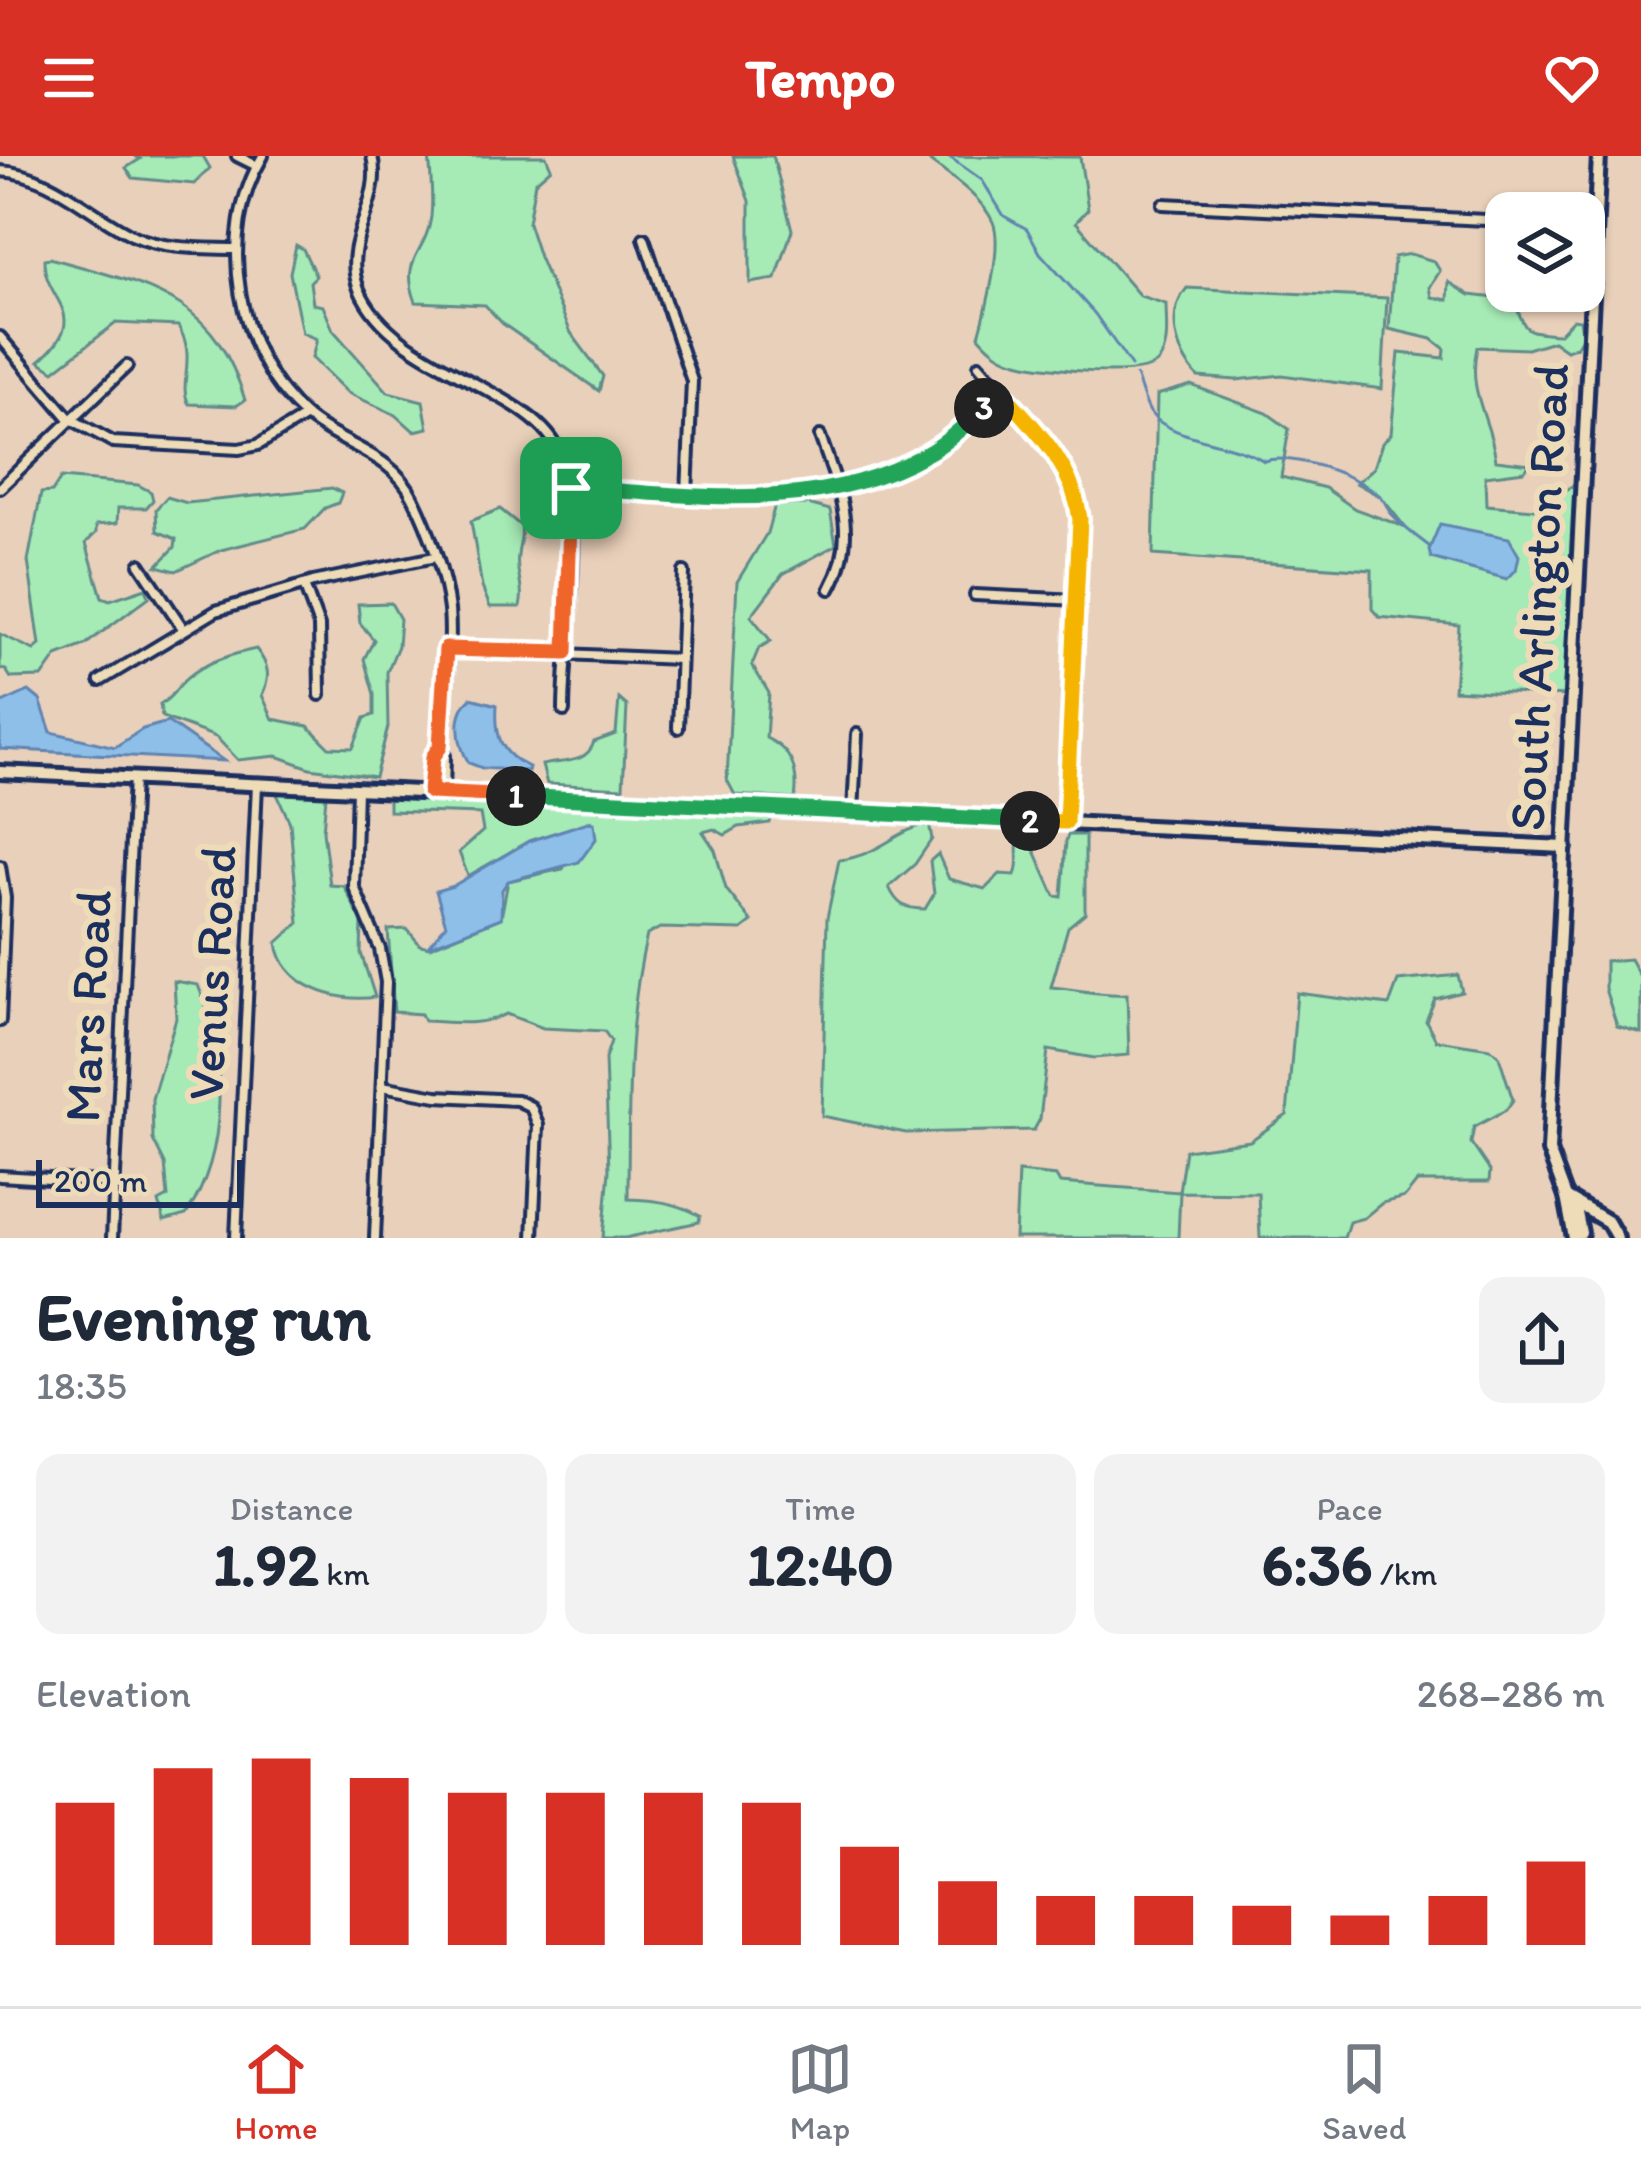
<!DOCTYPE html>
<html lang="en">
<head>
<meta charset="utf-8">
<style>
	body { margin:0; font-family:Itim,sans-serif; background:#f2f2f3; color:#1f2937; height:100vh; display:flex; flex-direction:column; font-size:45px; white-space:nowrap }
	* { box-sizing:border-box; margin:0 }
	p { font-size:39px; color:#747a83 }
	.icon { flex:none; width:66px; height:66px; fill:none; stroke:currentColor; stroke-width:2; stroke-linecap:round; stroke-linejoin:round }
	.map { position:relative; height:1082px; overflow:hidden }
	.drawer { display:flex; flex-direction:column; background:#fff; flex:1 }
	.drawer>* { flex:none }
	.tools { position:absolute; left:1485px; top:36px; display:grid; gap:24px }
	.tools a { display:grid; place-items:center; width:120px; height:120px; border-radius:24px; background:#fff; box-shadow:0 3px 9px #0004; font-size:60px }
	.scale { position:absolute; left:36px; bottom:30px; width:207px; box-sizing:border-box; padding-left:12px; border:6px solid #1b2f5e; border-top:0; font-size:33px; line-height:42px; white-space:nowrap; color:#1b2f5e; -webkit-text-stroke:9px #eedbb8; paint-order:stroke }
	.pin { position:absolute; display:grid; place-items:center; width:102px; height:102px; color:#fff; margin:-51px; border-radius:24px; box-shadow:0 6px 18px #0006 }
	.km { position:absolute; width:60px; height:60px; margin:-30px; border-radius:50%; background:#222; color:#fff; font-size:33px; line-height:60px; text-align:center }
	.round { display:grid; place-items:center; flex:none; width:126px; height:126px; border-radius:24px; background:#f2f2f3 }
	.summary { display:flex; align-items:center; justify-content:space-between; height:204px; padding:0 36px }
	h1 { font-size:66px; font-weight:700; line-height:90px }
	.figures { display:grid; grid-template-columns:repeat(3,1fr); gap:18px; height:204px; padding:12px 36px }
	.figures div { display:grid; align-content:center; border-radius:24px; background:#f2f2f3; text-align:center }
	.figures b { font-size:60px; font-weight:700 }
	.figures small { font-size:33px; font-weight:400 }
	.figures p { font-size:33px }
	.chart { height:336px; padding:24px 36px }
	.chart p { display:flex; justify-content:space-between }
	.chart svg { width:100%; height:216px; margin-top:12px; stroke:#d93025; stroke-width:6 }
	header { display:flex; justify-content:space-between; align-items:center; height:156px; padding:0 36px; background:#d93025; color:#fff; font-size:54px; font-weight:700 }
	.tab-bar { display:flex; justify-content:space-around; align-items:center; height:168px; border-top:3px solid #e0e1e3; background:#fff; font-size:33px; color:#747a83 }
	.tab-bar a { display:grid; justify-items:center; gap:6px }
	.tab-bar .selected { color:#d93025 }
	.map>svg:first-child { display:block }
	.green { fill:#a6eab5; stroke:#608c8a; stroke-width:3 }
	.water { fill:#8ebfe9; stroke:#6085b1; stroke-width:3 }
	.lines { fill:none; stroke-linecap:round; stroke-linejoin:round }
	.stream { stroke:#6085b1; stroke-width:3 }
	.street-casing { stroke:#1b2f5e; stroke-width:16 }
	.secondary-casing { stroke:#1b2f5e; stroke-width:20 }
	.street { stroke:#eedbb8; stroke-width:8 }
	.secondary { stroke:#eedbb8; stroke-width:10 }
	.split-1-casing { stroke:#fff; stroke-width:24 }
	.split-2-casing { stroke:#fff; stroke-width:24 }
	.split-3-casing { stroke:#fff; stroke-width:24 }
	.split-4-casing { stroke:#fff; stroke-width:24 }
	.split-1 { stroke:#f0652b; stroke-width:15 }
	.split-2 { stroke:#22a559; stroke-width:15 }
	.split-3 { stroke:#f5b400; stroke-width:15 }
	.split-4 { stroke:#22a559; stroke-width:15 }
	.labels { text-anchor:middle; stroke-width:12; stroke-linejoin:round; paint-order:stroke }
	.street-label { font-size:51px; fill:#1b2f5e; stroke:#eedbb8 }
</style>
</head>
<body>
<header><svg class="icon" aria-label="menu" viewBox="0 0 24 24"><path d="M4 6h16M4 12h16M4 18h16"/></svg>Tempo<svg class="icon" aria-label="heart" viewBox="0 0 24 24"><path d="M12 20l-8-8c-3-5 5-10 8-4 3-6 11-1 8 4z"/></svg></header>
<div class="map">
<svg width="1641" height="1082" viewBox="0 0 1641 1082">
	<rect width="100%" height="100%" fill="#e9d0ba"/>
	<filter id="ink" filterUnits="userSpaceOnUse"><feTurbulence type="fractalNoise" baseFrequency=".00833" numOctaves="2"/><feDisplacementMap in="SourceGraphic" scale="24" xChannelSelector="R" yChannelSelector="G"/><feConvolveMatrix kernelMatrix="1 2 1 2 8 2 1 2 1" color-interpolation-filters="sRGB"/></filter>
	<g filter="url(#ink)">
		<g class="green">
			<path d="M135,0H203L210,12L194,28L133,22L126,12L140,3Z"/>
			<path d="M429,0H546L551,12L535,26L528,67L539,101L571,177L603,220L599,235L503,168L485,149L416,146C399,102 426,98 431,61C433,42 431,19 429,0Z"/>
			<path d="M733,0H773L792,74L776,123L750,127V45Z"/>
			<path d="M923,0L1080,1L1088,53L1076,66L1140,140L1166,148C1166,166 1170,190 1159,205C1146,225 1041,213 1018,206C1001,202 990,193 979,180C986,155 1003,89 993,66C981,39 946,18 923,0Z"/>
			<path d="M296,89L303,93L316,120L310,126L313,148L323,150L333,174L388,236L423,245L428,272L414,275L396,259L348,237L312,202L317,183L302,177L290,117Z"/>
			<path d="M1410,98L1434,105L1440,115L1430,131L1432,141L1448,144L1449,126L1470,139L1512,144C1530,175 1517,175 1559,178L1573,163L1580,164L1583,180L1576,191L1566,194L1553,185L1527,193L1477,191C1467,237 1489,259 1496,304L1530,308L1524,315L1485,320L1486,349L1534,353L1577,327L1574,446L1567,463L1565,540L1454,534L1459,469L1379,461L1372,453V414L1153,399L1157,239L1191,229L1267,257L1289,273L1281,321L1325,332L1355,353L1405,371L1381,341L1356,327L1374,312L1382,287L1391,278L1399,197L1444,202L1445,193L1432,183L1389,173L1394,101Z"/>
			<path d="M50,102C146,130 213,137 245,244L236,250L189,248C177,228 198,201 178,170L116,167L54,215L39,205C95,157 43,146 44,103Z"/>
			<path d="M1187,132L1387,142L1382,233L1282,219L1236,224L1198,221C1176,198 1165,158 1187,132Z"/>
			<path d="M61,322L138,329L151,336L153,344L146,352H118L117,367L96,369V377L86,387L102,441L110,444L146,432L149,441L85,489L57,500L42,521L11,522L6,514L0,513V478L34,494L40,489L28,405L41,337L52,336Z"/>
			<path d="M332,332L342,337L338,347L325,352L305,373L221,394L176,415L157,410L175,391L176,383L157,375L156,353L167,341L187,347Z"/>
			<path d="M808,348L830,354L836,389L783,418L751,460L771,485L759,492L752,509L769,537L766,582C792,594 799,615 795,643L735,639L727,624L737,426L767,377L775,349Z"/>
			<path d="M500,353L521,370C523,383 519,387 518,400C515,418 525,431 520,451H490L482,431L471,365Z"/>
			<path d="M391,447L400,463L398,490L387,516L388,571L375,621L310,612L277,600L238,604L216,581L162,561L160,548C172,542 173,536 182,527C199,508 232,498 256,493C269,509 271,521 262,539L273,563L308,570L329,591L353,592L365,562L374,559V538L364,503L374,484L360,467L358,448Z"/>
			<path d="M619,543L627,550L623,632L547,628L542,609C563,604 586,609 594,586L616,578Z"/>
			<path d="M286,635L326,640L323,675L330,729L344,730L362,766L361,797L375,841C336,847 283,830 277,787L299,767L290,667L277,638Z"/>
			<path d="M389,640L772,658L770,667L739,671L725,679L714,673L703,676L715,694L726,733L752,766L742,774L660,772L647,779C626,867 629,954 628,1043C654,1044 677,1046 700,1060L699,1066L625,1082H603L609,1015L605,903L611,885L604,875L543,872L506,858C481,871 452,866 424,865L421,858L394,856L388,774L407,773L420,789L430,791L501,762L508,725L563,713L589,666L529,685L468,720L459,696L483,675L480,658L389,655Z"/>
			<path d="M929,668L932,683L915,708L889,731C897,749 905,753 925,753L934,738L930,705L938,698L949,723L985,733L1000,718L1015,719C1021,705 1014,694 1019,680L1028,679L1055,740L1062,741L1066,685L1068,679H1085V757L1068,771L1051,831C1078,833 1099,840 1127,838L1129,899L1094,902L1048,894L1040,963L1034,974L906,977L822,960L827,762L839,704C881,699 895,674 929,668Z"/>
			<path d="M1630,803L1641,823V877L1617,870L1605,833V805Z"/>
			<path d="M1458,819L1462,836L1435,843L1426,865L1436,884L1490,892L1499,900L1513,944L1506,954L1474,971L1471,987L1490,1015L1489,1026H1417L1405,1041L1382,1047L1364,1062L1349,1066L1344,1082H1260L1258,1037L1180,1036L1178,1082H1015L1018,1016L1056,1020L1060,1027L1179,1036L1185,994L1250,985L1287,959L1297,837L1389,849L1398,825Z"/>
			<path d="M174,825L198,829C226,898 230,995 186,1059L164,1065L159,1046L168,1041L165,1008L153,984L152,943L176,862Z"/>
		</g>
		<g class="water">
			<path d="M1440,368L1509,382L1519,400L1516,414L1507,423L1431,402L1429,394Z"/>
			<path d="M29,535L40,544L51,576L115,591L143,573L168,566L224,605L0,593V548Z"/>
			<path d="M471,542L497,549C495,580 500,598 529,611L528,615L482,612L469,607C457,588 453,557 471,542Z"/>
			<path d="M588,666L594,667L596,683L579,706L508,725L502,734L501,762L427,791L446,769L436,735L453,730L529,685Z"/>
		</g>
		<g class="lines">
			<g class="stream">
				<path d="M948,0L982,24L1004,60L1027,73L1040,97L1095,158L1131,210"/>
				<path d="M1136,220C1141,231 1144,246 1150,256C1167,283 1233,285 1264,305C1292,296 1361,320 1382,342C1386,347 1388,354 1392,359C1402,371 1418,381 1430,391"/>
			</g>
			<defs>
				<g id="street">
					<path d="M237,0L257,10"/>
					<path d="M263,0C215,79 236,199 306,260C341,290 392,297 413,341C429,373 445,418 449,454C453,497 443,547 440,591L433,601L431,636"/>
					<path d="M372,0C384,47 340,85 359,133C394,216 534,230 561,299C587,365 564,482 564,555"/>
					<path d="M0,15C53,18 88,58 134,80C165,94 202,92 236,93"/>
					<path d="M1163,48L1506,65"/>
					<path d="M644,82L692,225L687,338"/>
					<path d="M0,181L69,262L113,286L239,293L258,289L306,260"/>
					<path d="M979,209C1024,262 1081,307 1080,382L1066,666"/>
					<path d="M820,280C839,335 860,379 830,433"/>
					<path d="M0,332L127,210"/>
					<path d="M572,332C690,339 826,362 932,295C957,279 979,256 1003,237"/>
					<path d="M140,408L184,474"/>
					<path d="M304,429L319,470L320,539"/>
					<path d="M975,439L1078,444"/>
					<path d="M446,493L679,503"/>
					<path d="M100,525L216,455L313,426L435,401"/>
					<path d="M678,572L684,416"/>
					<path d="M440,591L445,600L444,637"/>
					<path d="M357,633L354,731L380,793L386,826L375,1082"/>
					<path d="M853,656L857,578"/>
					<path d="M0,710L5,742L0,865"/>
					<path d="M382,930L437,940L517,944L531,951L538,969L533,1082"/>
					<path d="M0,1020L115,1027"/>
					<path d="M112,1082L134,622"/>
					<path d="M236,1082L257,628"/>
				</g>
				<g id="secondary">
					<path d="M0,616L1565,691"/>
					<path d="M1566,1041L1608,1066L1617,1082"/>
					<path d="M1575,1047L1581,1077"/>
					<path d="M1574,1082L1566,1041L1549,995L1599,0"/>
				</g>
			</defs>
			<use href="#street" class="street-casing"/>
			<use href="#secondary" class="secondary-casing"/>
			<use href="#street" class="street"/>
			<use href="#secondary" class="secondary"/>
		</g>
	</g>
	<g class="lines" filter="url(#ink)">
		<defs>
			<path id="split-1" d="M516,640L430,636L433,601L440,591L446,493L566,496L571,332"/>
			<path id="split-2" d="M516,640L1030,665"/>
			<path id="split-3" d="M984,252L1003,237C1037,275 1073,309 1080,363L1066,666L1030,665"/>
			<path id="split-4" d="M571,332C690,338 817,360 926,298C948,286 966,268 984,252"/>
		</defs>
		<use href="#split-1" class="split-1-casing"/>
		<use href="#split-2" class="split-2-casing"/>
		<use href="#split-3" class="split-3-casing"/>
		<use href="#split-4" class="split-4-casing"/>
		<use href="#split-1" class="split-1"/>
		<use href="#split-2" class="split-2"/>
		<use href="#split-3" class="split-3"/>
		<use href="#split-4" class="split-4"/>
	</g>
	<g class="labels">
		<g class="street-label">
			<text transform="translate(1538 441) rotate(-87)" y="18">South Arlington Road</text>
			<text transform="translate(211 817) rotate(-87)" y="18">Venus Road</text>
			<text transform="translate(87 850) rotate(-87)" y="18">Mars Road</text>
		</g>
	</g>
</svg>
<div class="tools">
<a><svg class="icon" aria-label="layers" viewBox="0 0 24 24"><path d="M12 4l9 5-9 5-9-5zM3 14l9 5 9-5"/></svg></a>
</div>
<div class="scale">200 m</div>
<div class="pin" style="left:571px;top:332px;background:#1e9e55"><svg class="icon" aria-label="arrive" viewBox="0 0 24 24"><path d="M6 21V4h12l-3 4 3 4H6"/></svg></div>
<b class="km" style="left:516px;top:640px">1</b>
<b class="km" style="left:1030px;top:665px">2</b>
<b class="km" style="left:984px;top:252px">3</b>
</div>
<section class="drawer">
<div class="summary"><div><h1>Evening run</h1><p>18:35</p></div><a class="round"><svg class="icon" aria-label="share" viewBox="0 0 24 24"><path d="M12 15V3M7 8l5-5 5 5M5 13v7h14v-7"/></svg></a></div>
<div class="figures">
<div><p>Distance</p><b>1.92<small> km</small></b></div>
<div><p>Time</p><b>12:40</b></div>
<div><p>Pace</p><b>6:36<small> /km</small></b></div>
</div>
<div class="chart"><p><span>Elevation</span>268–286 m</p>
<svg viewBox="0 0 160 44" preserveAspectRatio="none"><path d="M5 44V15M15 44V8M25 44V6M35 44V10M45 44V13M55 44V13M65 44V13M75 44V15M85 44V24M95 44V31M105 44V34M115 44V34M125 44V36M135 44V38M145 44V34M155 44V27"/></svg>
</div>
</section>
<nav class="tab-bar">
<a class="selected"><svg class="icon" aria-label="home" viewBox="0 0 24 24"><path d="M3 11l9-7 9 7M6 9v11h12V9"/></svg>Home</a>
<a><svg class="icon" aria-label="map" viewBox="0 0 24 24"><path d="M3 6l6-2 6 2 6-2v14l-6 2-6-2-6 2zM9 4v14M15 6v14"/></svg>Map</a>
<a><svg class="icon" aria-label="saved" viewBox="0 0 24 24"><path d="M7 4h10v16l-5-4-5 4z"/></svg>Saved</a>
</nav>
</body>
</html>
